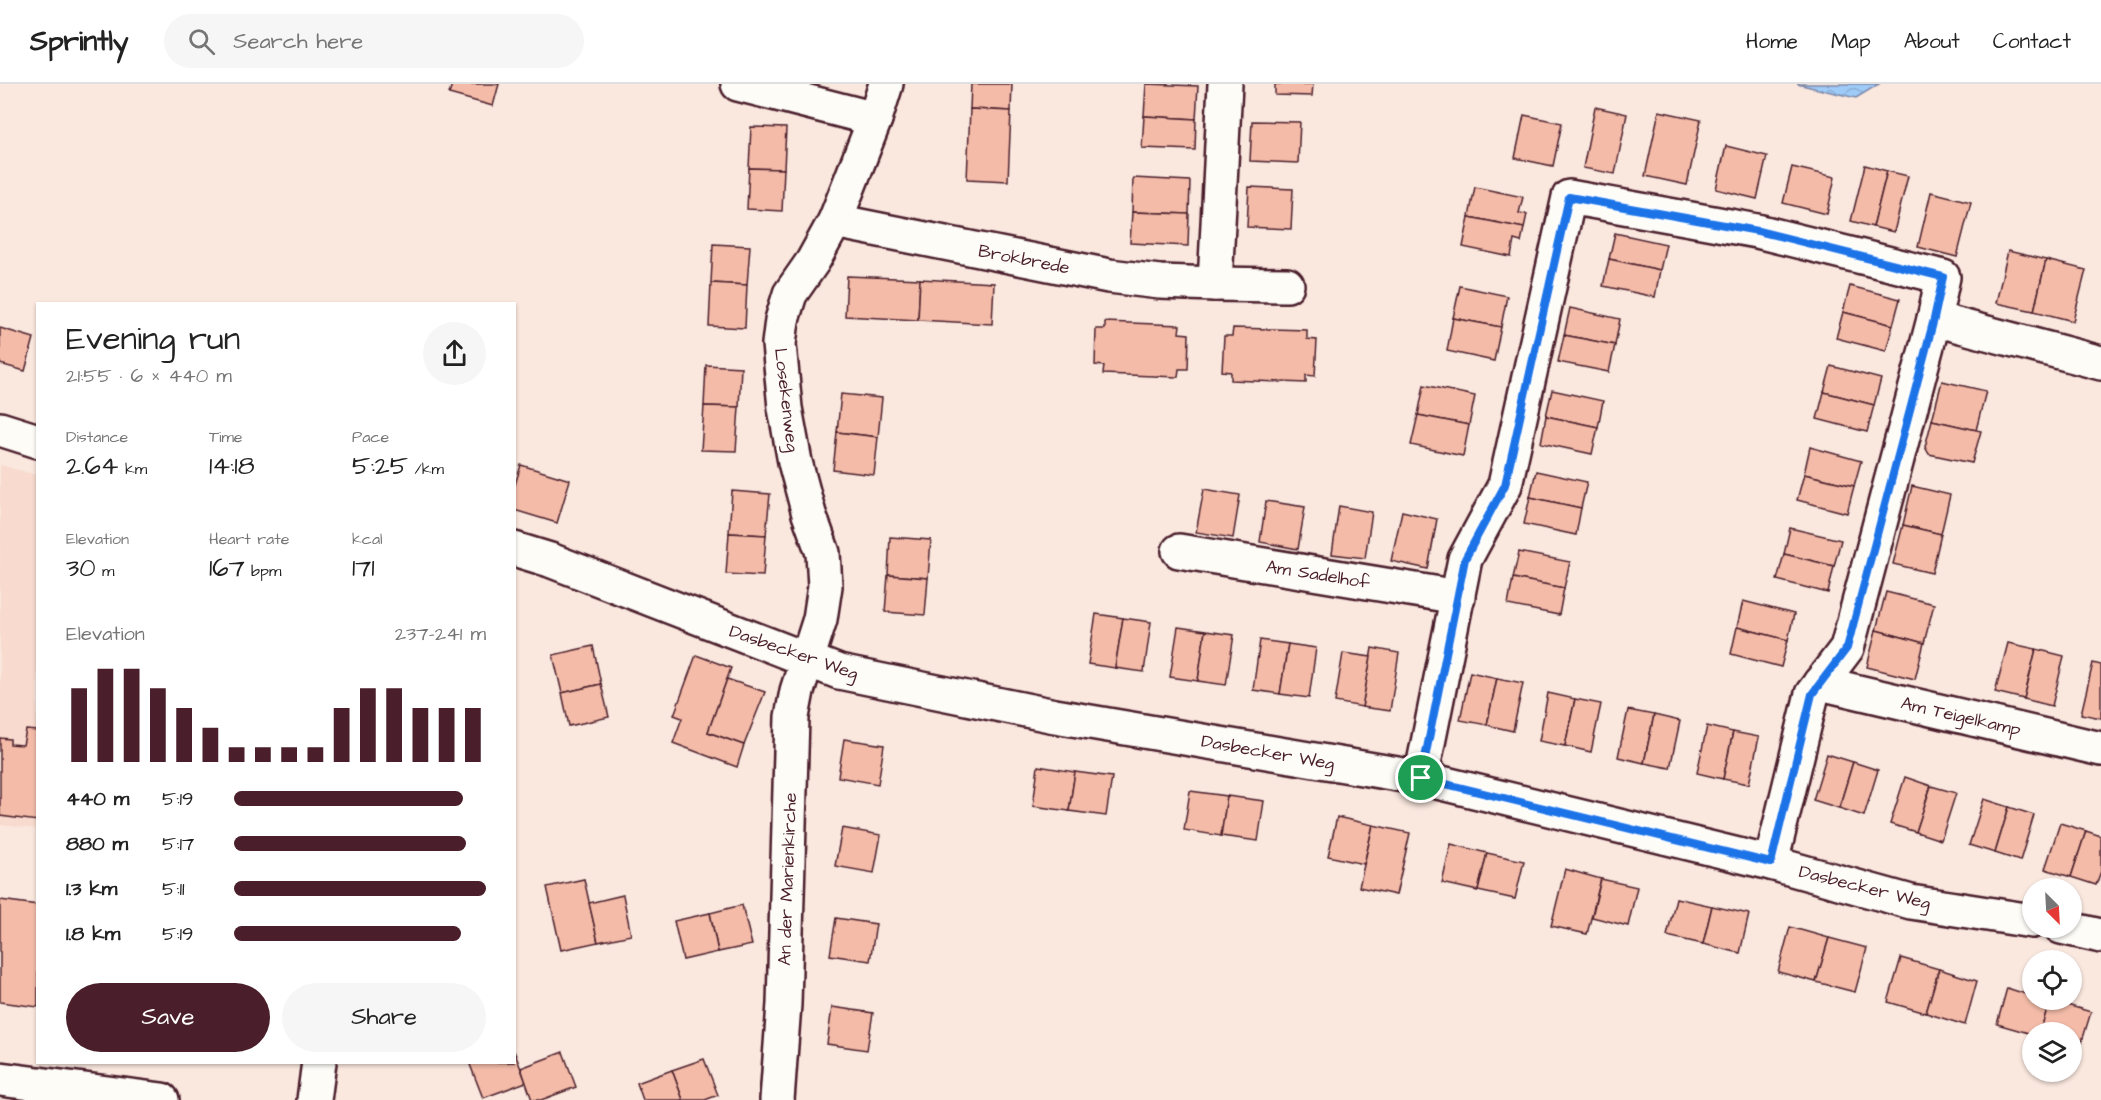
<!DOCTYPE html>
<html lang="en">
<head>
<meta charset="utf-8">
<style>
	body { margin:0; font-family:"Architects Daughter",sans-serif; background:#f6f6f6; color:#222; height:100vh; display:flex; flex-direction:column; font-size:22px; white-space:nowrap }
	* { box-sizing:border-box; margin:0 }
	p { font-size:20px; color:#767676 }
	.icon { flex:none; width:33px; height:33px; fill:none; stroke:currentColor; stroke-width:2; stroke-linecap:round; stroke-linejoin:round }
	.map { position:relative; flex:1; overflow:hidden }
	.sheet { position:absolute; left:36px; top:218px; width:480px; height:762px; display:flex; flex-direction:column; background:#fff; border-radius:0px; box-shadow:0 2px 4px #0004 }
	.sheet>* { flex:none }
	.needle { width:39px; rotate:156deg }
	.tools { position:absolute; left:2022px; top:794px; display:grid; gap:12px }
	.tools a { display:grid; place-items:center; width:60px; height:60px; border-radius:50%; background:#fff; box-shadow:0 2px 4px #0004; font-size:30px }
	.pin { position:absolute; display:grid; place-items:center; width:51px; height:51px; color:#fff; margin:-26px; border:3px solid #fff; border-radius:50%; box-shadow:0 2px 6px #0007 }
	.round { display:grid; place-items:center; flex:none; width:63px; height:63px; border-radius:32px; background:#f6f6f6 }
	.headline { display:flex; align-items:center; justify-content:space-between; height:102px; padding:0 30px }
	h1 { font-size:33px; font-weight:600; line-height:45px }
	.stats { display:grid; grid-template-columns:repeat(3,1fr); gap:9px; height:102px; padding:6px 30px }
	.stats div { display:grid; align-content:center }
	.stats b { font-size:26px; font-weight:600 }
	.stats small { font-size:16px; font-weight:400 }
	.stats p { font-size:16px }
	.chart { height:168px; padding:12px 30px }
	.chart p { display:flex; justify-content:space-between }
	.chart svg { width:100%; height:108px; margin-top:6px; stroke:#4a1f2b; stroke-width:6 }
	.action { display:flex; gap:12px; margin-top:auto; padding:12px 30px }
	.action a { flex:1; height:69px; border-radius:36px; background:#4a1f2b; color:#fff; font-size:24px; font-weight:600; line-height:69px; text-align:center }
	.action a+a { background:#f6f6f6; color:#222 }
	ul { padding:0 30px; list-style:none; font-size:20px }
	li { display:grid; grid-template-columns:96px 72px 1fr; align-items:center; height:45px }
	li i { height:15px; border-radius:8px; background:#4a1f2b }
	header { display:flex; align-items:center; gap:36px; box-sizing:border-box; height:84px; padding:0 30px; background:#fff; border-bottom:2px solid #e0e0e0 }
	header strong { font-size:28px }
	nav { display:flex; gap:33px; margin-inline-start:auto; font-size:21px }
	.search { width:420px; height:54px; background:#f6f6f6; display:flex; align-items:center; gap:15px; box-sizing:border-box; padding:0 21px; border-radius:33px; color:#767676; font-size:22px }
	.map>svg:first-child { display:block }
	.built { fill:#f8dace }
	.water { fill:url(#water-waves); stroke:#7c86a6; stroke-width:1.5 }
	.building { fill:#f3bba8; stroke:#4a1f2b; stroke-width:1.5 }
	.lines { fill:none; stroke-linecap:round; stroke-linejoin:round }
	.minor-casing { stroke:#4a1f2b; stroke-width:38 }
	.minor { stroke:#fdfcf7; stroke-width:33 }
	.route-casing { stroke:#fff; stroke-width:12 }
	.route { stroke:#1a73e8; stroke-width:8 }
	.labels { text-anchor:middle; stroke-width:5; stroke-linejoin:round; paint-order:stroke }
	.street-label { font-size:18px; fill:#4a1f2b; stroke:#fdfcf7 }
</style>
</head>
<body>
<header>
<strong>Sprintly</strong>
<div class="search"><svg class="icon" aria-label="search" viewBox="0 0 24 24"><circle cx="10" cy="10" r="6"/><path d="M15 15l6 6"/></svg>Search here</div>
<nav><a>Home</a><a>Map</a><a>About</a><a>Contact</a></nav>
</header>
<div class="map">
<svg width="2101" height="1016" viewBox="0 0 2101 1016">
	<defs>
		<pattern id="water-waves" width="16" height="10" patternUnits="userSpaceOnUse" patternTransform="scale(1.5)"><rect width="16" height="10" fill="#9ecbf8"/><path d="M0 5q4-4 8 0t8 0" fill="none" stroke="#8aaed5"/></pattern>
	</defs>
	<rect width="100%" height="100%" fill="#fae8df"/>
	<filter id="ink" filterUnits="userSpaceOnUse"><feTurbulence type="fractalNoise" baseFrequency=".0167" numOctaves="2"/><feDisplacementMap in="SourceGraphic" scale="12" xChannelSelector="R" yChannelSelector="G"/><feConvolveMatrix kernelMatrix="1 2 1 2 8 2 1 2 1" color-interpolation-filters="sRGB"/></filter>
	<g filter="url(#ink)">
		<path class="built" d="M0,381L37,391V745L0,741Z"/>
		<path class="water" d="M1797,0H1879L1856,14Z"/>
		<g class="building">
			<path d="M452,0H499L493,22L449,10Z"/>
			<path d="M971,0H1012L1011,27L970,25Z"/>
			<path d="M1146,0L1198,2L1196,35L1144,32Z"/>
			<path d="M1275,0H1313L1312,12L1275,11Z"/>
			<path d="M1595,23L1627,30L1615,90L1583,84Z"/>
			<path d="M970,25L1011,27L1008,97L967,95Z"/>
			<path d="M1659,27L1701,36L1687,101L1645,92Z"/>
			<path d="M1524,31L1562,39L1553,82L1515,74Z"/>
			<path d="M1144,32L1196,35L1195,66L1142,64Z"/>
			<path d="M1252,37L1300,38L1298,79L1250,77Z"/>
			<path d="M751,43L786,44L784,85L749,84Z"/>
			<path d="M1726,62L1767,72L1757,115L1716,105Z"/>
			<path d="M1865,81L1887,87L1873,143L1851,137Z"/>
			<path d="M1792,83L1835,93L1827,130L1783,119Z"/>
			<path d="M749,84L784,85L782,127L747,125Z"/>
			<path d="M1887,87L1908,92L1894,148L1873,143Z"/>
			<path d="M1133,94L1190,97L1189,130L1132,128Z"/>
			<path d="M1249,103L1293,105L1291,145L1247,143Z"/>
			<path d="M1475,103L1523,113L1519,129L1527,130L1524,144L1469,133Z"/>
			<path d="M1931,108L1971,118L1957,173L1918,163Z"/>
			<path d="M1132,128L1189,130L1188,162L1130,159Z"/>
			<path d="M1469,133L1524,144L1521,158L1514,156L1511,173L1463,163Z"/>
			<path d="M1615,149L1666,160L1660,186L1609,175Z"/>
			<path d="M713,160L750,162L747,201L711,199Z"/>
			<path d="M2008,167L2046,176L2034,227L1996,219Z"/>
			<path d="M1609,175L1660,186L1655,213L1603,202Z"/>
			<path d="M2046,176L2086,186L2073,237L2034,227Z"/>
			<path d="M847,192L920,195L918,236L845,232Z"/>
			<path d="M920,195L994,199L992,240L918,236Z"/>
			<path d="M711,199L747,201L745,244L709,242Z"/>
			<path d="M1460,202L1507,212L1501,243L1453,234Z"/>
			<path d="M1850,202L1900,215L1893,241L1843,228Z"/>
			<path d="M1570,224L1620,235L1615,261L1564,251Z"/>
			<path d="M1843,228L1893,241L1886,267L1836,254Z"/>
			<path d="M1453,234L1501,243L1494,277L1447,267Z"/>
			<path d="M1105,238L1180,241L1179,249L1189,250L1188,285H1179L1178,293L1103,290L1104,282L1095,281L1096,245H1105Z"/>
			<path d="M0,244L34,254L25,287L0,280Z"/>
			<path d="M1233,244L1307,246V255L1317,256L1315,292L1306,291V299L1231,296V288L1222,287L1224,252H1232Z"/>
			<path d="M1564,251L1615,261L1609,288L1558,278Z"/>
			<path d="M706,281L741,283L739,323L704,322Z"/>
			<path d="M1831,282L1881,295L1874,321L1824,308Z"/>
			<path d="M1942,297L1986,307L1976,346L1932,336Z"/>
			<path d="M1424,301L1475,312L1469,341L1418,331Z"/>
			<path d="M1552,306L1603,317L1598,343L1546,332Z"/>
			<path d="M1824,308L1874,321L1867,348L1817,335Z"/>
			<path d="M841,310L882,314L878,353L837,348Z"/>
			<path d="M704,322L739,323L736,367L701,366Z"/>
			<path d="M1418,331L1469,341L1463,372L1411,361Z"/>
			<path d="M1546,332L1598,343L1592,370L1541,359Z"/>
			<path d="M1932,336L1981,347L1972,379L1929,370L1925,363Z"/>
			<path d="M837,348L878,353L874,391L833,386Z"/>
			<path d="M1810,363L1861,377L1854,402L1804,390Z"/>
			<path d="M521,381L570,396L557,439L514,426V404Z"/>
			<path d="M1536,387L1587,398L1581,424L1530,413Z"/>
			<path d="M1804,390L1854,402L1847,429L1797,416Z"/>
			<path d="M1912,402L1950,411L1941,450L1903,441Z"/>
			<path d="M1204,405L1240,411L1233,454L1196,448Z"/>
			<path d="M732,407L770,410L766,451L729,449Z"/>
			<path d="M1530,413L1581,424L1576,451L1524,440Z"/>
			<path d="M1266,417L1305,423L1298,465L1260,458Z"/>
			<path d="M1339,422L1372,428L1365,474L1332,470Z"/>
			<path d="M1402,427L1437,435L1428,485L1391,477Z"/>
			<path d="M1903,441L1941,450L1932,489L1893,480Z"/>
			<path d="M1790,444L1841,456L1834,482L1784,470Z"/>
			<path d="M729,449L766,451L763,492L726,490Z"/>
			<path d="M890,453L931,456L928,494L888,491Z"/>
			<path d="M1519,468L1570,478L1564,504L1513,494Z"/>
			<path d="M1784,470L1834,482L1828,509L1777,496Z"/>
			<path d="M888,491L928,494L925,531L885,528Z"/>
			<path d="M1513,494L1564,504L1559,531L1508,521Z"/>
			<path d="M1886,508L1934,520L1924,559L1876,546Z"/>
			<path d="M1743,517L1794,530L1788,556L1737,543Z"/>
			<path d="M1096,530L1123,534L1115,584L1088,580Z"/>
			<path d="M1123,534L1151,538L1144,588L1115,584Z"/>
			<path d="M1178,543L1205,547L1198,597L1170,593Z"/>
			<path d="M1737,543L1788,556L1781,583L1731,570Z"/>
			<path d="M1876,546L1924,559L1915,595L1867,583Z"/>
			<path d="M1205,547L1234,551L1226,601L1198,597Z"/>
			<path d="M1260,556L1288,560L1280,610L1253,606Z"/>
			<path d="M2008,559L2036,565L2024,615L1995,608Z"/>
			<path d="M1288,560L1316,564L1309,614L1280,610Z"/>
			<path d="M593,562L601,600L562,609L553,571Z"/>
			<path d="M1372,564L1399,569L1390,627L1362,623Z"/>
			<path d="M2036,565L2064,572L2052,622L2024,615Z"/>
			<path d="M1343,569L1371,573L1362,623L1335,618Z"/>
			<path d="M696,571L731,584L708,648L744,661L737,683L673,659L682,634L674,631Z"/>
			<path d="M2093,579L2101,581V634L2081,630Z"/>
			<path d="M1470,588L1497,594L1487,641L1460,636Z"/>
			<path d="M1497,594L1523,599L1513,647L1487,641Z"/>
			<path d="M727,595L765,608L744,661L708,648Z"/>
			<path d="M601,600L609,633L569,642L562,609Z"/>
			<path d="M1548,609L1575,615L1565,662L1539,657Z"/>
			<path d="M1575,615L1601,620L1591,668L1565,662Z"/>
			<path d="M1628,626L1654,631L1644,679L1618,673Z"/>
			<path d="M1654,631L1680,637L1670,684L1644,679Z"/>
			<path d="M1707,642L1733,648L1723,695L1697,689Z"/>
			<path d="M26,646L38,647V737L0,732V654L10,655V660L23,661Z"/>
			<path d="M1733,648L1759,653L1749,700L1723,695Z"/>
			<path d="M844,655L884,661L878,700L838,693Z"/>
			<path d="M1827,670L1853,678L1839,724L1813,716Z"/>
			<path d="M1853,678L1878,686L1864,732L1839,724Z"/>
			<path d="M1038,682L1075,688L1069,727L1033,722Z"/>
			<path d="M1075,688L1112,693L1106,732L1069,727Z"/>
			<path d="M1905,693L1931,702L1916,748L1890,740Z"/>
			<path d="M1931,702L1956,709L1941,756L1916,748Z"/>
			<path d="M1190,707L1227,712L1221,752L1184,746Z"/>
			<path d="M1227,712L1264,717L1258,757L1221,752Z"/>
			<path d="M1984,715L2009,723L1995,769L1969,761Z"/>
			<path d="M2009,723L2034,731L2020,777L1995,769Z"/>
			<path d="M1337,733L1373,741L1364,780L1328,772Z"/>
			<path d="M2060,739L2086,747L2071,793L2045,785Z"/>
			<path d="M1373,741L1410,749L1396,811L1359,803Z"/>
			<path d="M842,744L881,751L874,789L835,782Z"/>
			<path d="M2086,747L2101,752V787L2096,801L2071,793Z"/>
			<path d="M1451,760L1487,769L1478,807L1442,799Z"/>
			<path d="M1487,769L1524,777L1515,815L1478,807Z"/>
			<path d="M1565,785L1601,795L1587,850L1551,842Z"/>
			<path d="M584,795L598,858L561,866L547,803Z"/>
			<path d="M1601,795L1637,803L1628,842L1592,833Z"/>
			<path d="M623,811L631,851L598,858L589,819Z"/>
			<path d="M1676,814L1712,822L1703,860L1667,852Z"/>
			<path d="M0,816L38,821V923L0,918Z"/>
			<path d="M742,821L752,861L718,868L710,829Z"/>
			<path d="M1712,822L1749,830L1740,869L1703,860Z"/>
			<path d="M710,829L718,868L683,876L674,837Z"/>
			<path d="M836,834L876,840L870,877L830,871Z"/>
			<path d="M1790,843L1829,854L1816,898L1778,888Z"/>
			<path d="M1829,854L1867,864L1855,908L1816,898Z"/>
			<path d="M1901,874L1939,885L1926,929L1888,918Z"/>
			<path d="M1939,885L1977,897L1965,941L1926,929Z"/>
			<path d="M2007,904L2032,912V915L2050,916L2040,948H2032V950L1997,940Z"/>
			<path d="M2050,916L2091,928L2080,964L2072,961V948H2040Z"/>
			<path d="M832,923L873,929L867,966L827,960Z"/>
			<path d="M514,967L526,998L483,1014L469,978H514Z"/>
			<path d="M563,968L576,1003L541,1016H532L521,984Z"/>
			<path d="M704,975L718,1011L705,1016H683L672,986Z"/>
			<path d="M672,986L683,1016H643L637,999Z"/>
		</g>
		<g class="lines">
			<defs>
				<g id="minor">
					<path d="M738,0L875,35"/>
					<path d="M835,137L1109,192L1160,198L1215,200L1225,0"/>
					<path d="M1215,200L1287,201"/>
					<path d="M1934,235L2101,279"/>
					<path d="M0,345L38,357"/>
					<path d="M514,465L550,476L839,588L1055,632L1421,694L1771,779L1911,818L2032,837"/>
					<path d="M1179,467L1458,513"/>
					<path d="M1820,599L2101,665"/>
					<path d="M1421,694L1465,475L1505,401L1569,113L1757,147L1943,193L1934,235L1847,564L1812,610L1771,779"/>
					<path d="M2061,843L2101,852"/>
					<path d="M0,995L162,1016"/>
					<path d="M314,1016L319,978"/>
					<path d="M777,1016L784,920L792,633L797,607L820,535L825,502L823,469L809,430L795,378L785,324L779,260L782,236L790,210L813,177L835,137L875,35L886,0"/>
				</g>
			</defs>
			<use href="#minor" class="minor-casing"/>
			<use href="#minor" class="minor"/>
		</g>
	</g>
	<g class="lines" filter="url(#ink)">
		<defs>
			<path id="route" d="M1569,113L1758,147L1943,193L1934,235L1847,564L1812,610L1771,779L1421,694L1465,475L1505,401Z"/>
		</defs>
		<use href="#route" class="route-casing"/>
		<use href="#route" class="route"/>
	</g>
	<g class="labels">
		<g class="street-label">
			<text transform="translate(1024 175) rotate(11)" y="6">Brokbrede</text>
			<text transform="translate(787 316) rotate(83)" y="6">Losekenweg</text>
			<text transform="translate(1318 490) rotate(9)" y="6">Am Sadelhof</text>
			<text transform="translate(794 568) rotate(19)" y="6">Dasbecker Weg</text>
			<text transform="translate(1961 632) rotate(13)" y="6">Am Teigelkamp</text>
			<text transform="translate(1268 668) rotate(10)" y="6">Dasbecker Weg</text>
			<text transform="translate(787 795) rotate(-88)" y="6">An der Marienkirche</text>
			<text transform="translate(1865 803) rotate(14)" y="6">Dasbecker Weg</text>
		</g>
	</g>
</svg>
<div class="tools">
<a><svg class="needle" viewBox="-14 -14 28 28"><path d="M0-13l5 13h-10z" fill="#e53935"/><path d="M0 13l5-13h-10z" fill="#767676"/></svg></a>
<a><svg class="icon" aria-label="locate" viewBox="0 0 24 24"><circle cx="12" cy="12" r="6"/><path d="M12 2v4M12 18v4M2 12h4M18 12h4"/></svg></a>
<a><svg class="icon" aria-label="layers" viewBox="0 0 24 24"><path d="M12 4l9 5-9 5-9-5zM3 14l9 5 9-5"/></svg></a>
</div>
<div class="pin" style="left:1421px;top:694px;background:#1e9e55"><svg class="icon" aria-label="arrive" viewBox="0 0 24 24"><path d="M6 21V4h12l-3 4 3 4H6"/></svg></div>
<section class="sheet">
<div class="headline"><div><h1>Evening run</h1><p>21:55 · 6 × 440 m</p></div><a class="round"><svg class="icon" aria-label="share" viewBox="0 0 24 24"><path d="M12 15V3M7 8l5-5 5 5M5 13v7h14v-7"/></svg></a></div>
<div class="stats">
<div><p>Distance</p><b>2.64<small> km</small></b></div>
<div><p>Time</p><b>14:18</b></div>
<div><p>Pace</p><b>5:25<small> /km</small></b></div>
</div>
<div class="stats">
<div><p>Elevation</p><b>30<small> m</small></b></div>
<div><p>Heart rate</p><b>167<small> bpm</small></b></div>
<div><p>kcal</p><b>171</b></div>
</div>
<div class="chart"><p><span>Elevation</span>237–241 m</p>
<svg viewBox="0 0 160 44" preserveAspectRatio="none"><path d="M5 44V14M15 44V6M25 44V6M35 44V14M45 44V22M55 44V30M65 44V38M75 44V38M85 44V38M95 44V38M105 44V22M115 44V14M125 44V14M135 44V22M145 44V22M155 44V22"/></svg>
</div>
<ul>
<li><b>440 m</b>5:19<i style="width:91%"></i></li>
<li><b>880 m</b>5:17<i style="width:92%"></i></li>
<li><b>1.3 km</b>5:11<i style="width:100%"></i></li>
<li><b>1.8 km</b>5:19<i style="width:90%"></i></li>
</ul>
<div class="action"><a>Save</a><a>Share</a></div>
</section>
</div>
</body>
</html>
